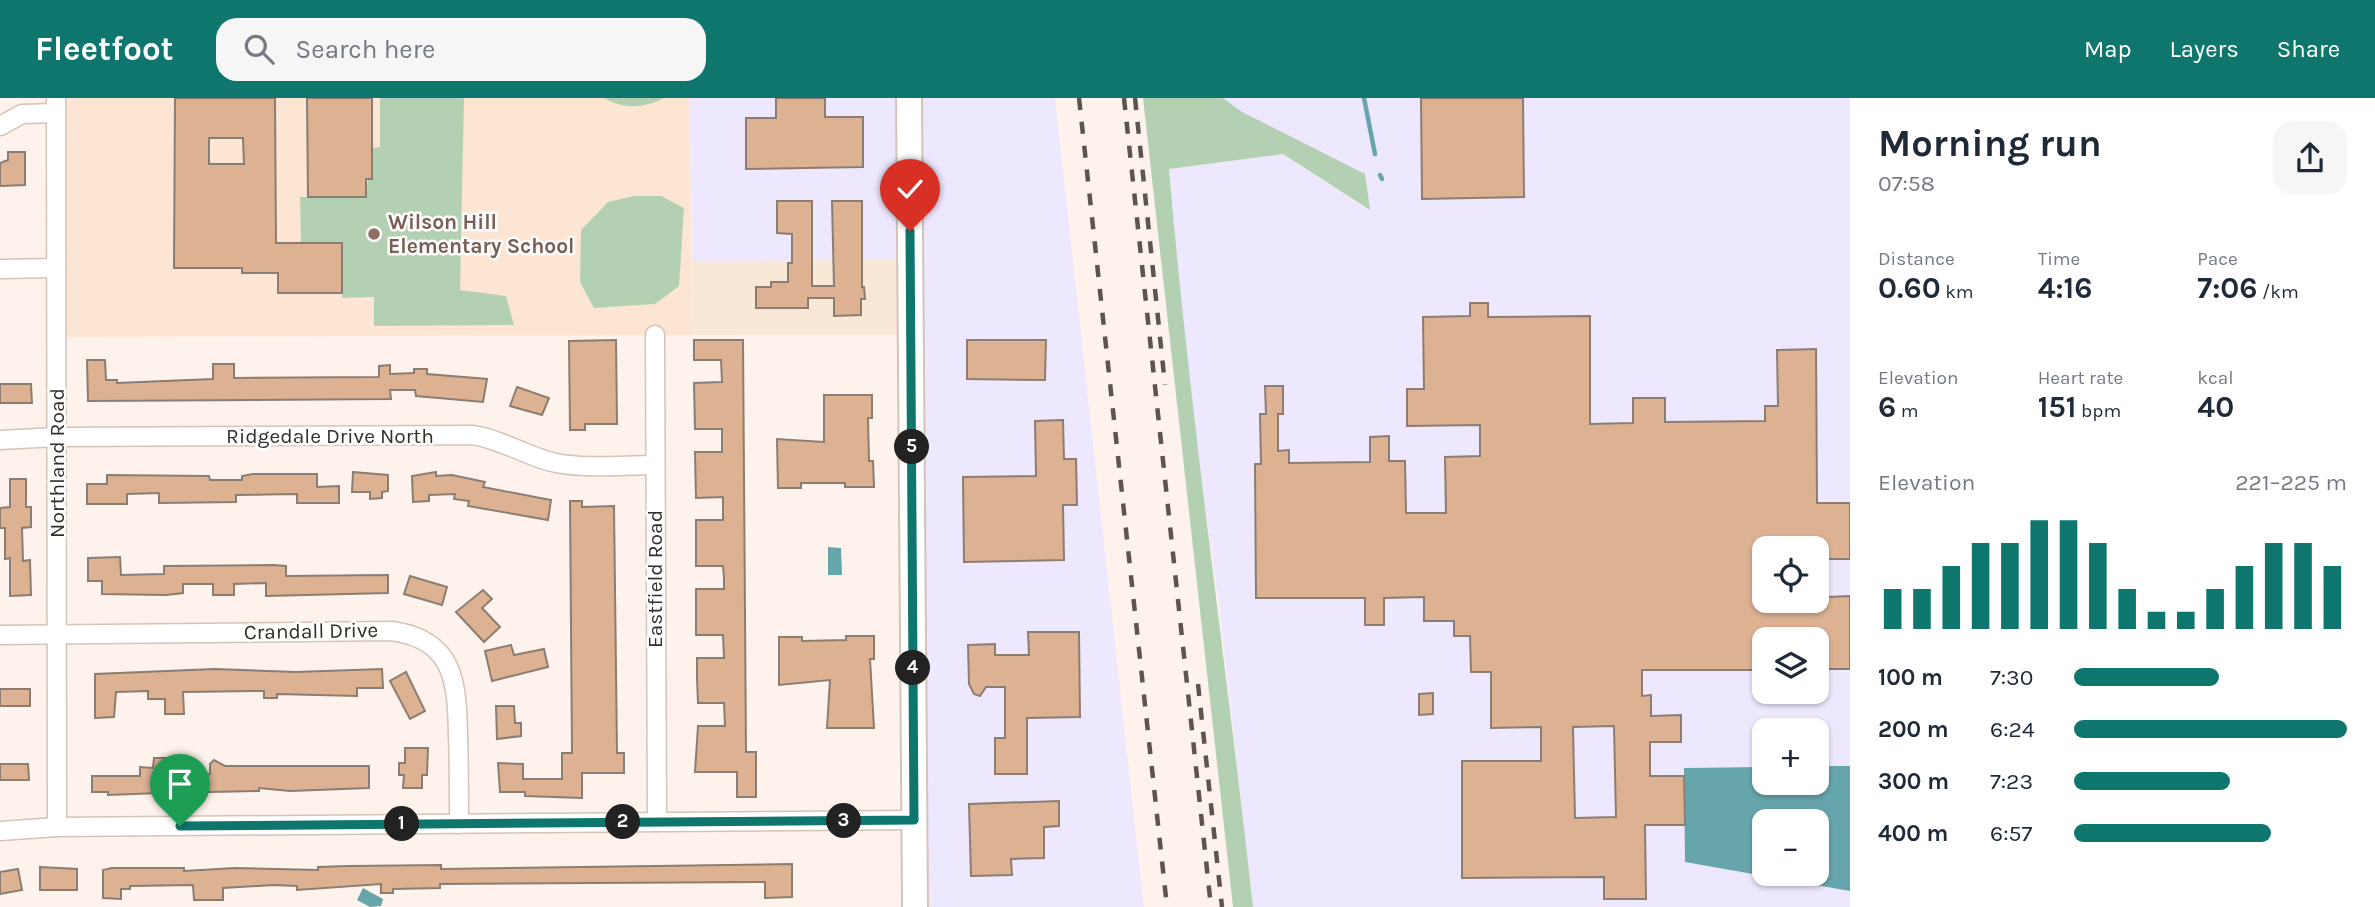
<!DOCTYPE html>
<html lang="en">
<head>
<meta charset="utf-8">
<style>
	body { margin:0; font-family:Karla,sans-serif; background:#f6f6f7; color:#1f2937; height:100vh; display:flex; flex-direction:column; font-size:26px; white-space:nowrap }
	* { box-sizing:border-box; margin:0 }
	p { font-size:23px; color:#747a83 }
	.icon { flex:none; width:38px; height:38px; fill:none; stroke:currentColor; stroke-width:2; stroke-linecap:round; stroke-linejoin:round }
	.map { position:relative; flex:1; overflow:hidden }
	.panel { display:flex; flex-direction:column; background:#fff; width:525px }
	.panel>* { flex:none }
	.fabs { position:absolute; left:1752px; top:438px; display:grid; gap:14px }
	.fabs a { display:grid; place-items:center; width:77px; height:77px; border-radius:14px; background:#fff; box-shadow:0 2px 5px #0004; font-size:35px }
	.pin { position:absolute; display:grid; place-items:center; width:60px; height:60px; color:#fff; margin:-72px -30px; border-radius:50% 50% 50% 0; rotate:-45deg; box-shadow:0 0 7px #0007 }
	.pin .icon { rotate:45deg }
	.km { position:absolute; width:35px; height:35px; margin:-18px; border-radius:50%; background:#222; color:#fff; font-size:19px; line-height:35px; text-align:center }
	.round { display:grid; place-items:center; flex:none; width:74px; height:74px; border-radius:21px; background:#f6f6f7 }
	.overview { display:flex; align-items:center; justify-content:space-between; height:119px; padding:0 28px }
	h1 { font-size:38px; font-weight:700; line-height:52px }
	.stats { display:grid; grid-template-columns:repeat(3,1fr); gap:10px; height:119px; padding:7px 28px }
	.stats div { display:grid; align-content:center }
	.stats b { font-size:30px; font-weight:700 }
	.stats small { font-size:19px; font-weight:400 }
	.stats p { font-size:19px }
	.chart { height:196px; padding:14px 28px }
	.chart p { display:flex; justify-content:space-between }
	.chart svg { width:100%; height:126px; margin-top:7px; stroke:#0f766e; stroke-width:6 }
	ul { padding:0 28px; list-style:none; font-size:23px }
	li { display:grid; grid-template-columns:112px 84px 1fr; align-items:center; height:52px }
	li i { height:18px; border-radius:9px; background:#0f766e }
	header { display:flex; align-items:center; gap:42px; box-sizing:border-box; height:98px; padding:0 35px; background:#0f766e; color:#fff }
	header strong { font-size:33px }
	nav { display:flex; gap:38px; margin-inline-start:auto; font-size:24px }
	.search { width:490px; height:63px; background:#f6f6f7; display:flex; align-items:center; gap:18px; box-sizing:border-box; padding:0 24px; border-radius:21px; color:#747a83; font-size:26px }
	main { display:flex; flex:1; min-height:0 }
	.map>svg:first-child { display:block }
	.commercial { fill:#fae8d7 }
	.industrial { fill:#ede8fe; fill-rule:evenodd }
	.built { fill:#fde5d4 }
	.green { fill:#b3d1b2 }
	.water { fill:#67a5ad; fill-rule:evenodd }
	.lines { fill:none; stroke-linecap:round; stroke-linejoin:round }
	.stream { stroke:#67a5ad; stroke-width:4.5 }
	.building { fill:#ddb293; stroke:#8c7d72; stroke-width:2; fill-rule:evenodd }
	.street-casing { stroke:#d4c3b7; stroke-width:21 }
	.secondary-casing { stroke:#d4c3b7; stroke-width:28 }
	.street { stroke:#fff; stroke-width:18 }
	.secondary { stroke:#fff; stroke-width:24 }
	.rail { stroke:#5c554f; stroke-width:4.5; stroke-dasharray:12 12; stroke-linecap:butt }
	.route-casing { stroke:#fff; stroke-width:14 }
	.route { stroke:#0f766e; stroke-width:9 }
	.education-dot { fill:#8d6e63; stroke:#fff; stroke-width:2.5 }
	.labels { text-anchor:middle; stroke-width:5; stroke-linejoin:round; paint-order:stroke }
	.education-label { font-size:21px; font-weight:bold; fill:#785e54; stroke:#fff; text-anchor:start }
	.street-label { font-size:21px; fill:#342e29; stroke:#fff }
</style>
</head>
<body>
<header>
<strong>Fleetfoot</strong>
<div class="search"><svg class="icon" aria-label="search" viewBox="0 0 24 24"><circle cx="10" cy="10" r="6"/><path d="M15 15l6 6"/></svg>Search here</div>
<nav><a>Map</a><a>Layers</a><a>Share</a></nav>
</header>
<main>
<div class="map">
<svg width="1850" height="809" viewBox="0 0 1850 809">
	<rect width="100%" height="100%" fill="#fef3ec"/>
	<path class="commercial" d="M911,161L912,237H693L692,164Z"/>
	<g class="industrial">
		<path d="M689,0H1055L1144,809H915L911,161L692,164Z"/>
		<path d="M1223,0H1850V809H1253L1219,508L1187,274L1169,71L1283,56L1369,112ZM1764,450H1816V502H1764ZM1764,541H1816V593H1764ZM1764,632H1816V684H1764ZM1764,723H1816V775H1764Z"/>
	</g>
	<path class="built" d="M56,0H689L693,237L56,239Z"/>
	<g class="green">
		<path d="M380,0H464L460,192L506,198L514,227L374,228V199L342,200V195L301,146L300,99L366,98L372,50L380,49Z"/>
		<path d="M604,0H664C644,10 625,12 604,0Z"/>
		<path d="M1143,0H1223L1242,14L1365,76L1370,112L1283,56L1169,71C1190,318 1226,563 1253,809H1233Z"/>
		<path d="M634,98H661L684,110L679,188L655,206L594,210L580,184L581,132L608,104Z"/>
	</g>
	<g class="water">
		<path d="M828,449L841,450L842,477H828Z"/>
		<path d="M1817,668H1850V793L1685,764L1684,670L1764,669V684H1816ZM1764,723H1816V775H1764Z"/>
		<path d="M363,790L383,801L381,808L370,809L357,802Z"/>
	</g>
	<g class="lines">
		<g class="stream">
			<path d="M1364,0L1375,56"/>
			<path d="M1380,77L1382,81"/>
		</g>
	</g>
	<g class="building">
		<path d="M175,0H275L276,145H342V195H278V175H242V170H174ZM209,40H243L244,66H209Z"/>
		<path d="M307,0H372V81H366V99H308Z"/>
		<path d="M776,0H825V19H863V69L746,71V20H776Z"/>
		<path d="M1421,0H1523L1524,99L1422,101Z"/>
		<path d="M8,54H25V87L0,88V65L8,62Z"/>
		<path d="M777,103H812V188H834L832,103H862V189H864L865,201H861V217L834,218V200H808V210H756V189H771V184H788V165H792V136L777,135Z"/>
		<path d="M1470,205H1488V219L1590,218V326L1633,325V300H1665V324L1765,323V308H1778L1777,252L1816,251L1817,405H1850V461H1816V450H1764V502L1850,498V571H1816V541H1764V572H1642V598L1651,597V618L1681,617V644H1650V678H1684L1685,727H1645L1646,801H1604V779L1462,780V663H1541V629L1491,630V574H1471L1470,538H1454V523H1424V499L1384,500V527H1365V500H1256L1255,366H1261L1260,316H1266L1265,288H1283V316H1278V353L1289,352V365L1370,364V339L1389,338V363H1405L1406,415H1446L1445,359L1480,358V327L1407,328V291H1424L1423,219L1470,218ZM1614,628L1616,719L1575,720L1573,629Z"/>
		<path d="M616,242L617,326H585V332H570L569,243Z"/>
		<path d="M694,242H743L746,654H756V699H737V674H695L698,628H725L724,605H698L697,580V560H724L723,537H696V491H724V480L723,468H696V422H723V399L696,400L695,354H722V331H695L694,285L722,284L721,262H694Z"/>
		<path d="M967,242H1046L1045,282L967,281Z"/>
		<path d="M87,262H105L106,282H117V285L213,281V266H234V280L379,279V268L390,267V276L414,275V271H427V276L487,281L483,304L416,298L415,292H390L391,301L88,303Z"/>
		<path d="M0,286H31L32,305H0Z"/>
		<path d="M517,289L549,300L542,317L510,308Z"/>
		<path d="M824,297H872V320H868L869,363H873L874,389H845V385H801V390H778L777,341L824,344Z"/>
		<path d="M1063,322L1064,361H1076L1077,407H1063L1064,462L964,464L963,379L1036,378L1035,323Z"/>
		<path d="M353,374L388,377V393L382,394V400L370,401V394H352Z"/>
		<path d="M436,374V378L452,377L485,384L483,389L551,402L548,422L468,408L469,403L454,401L455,396L429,397V403L413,404L412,378Z"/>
		<path d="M253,376H317V389L339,388V405H297V396L236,397V404L159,405V395L127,396V406H87V386H107V377L209,378L210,382H242V378Z"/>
		<path d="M10,381H26V409H31V429L22,430L23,463L30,462L31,497L10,498V460L5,461V430H0V410L10,409Z"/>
		<path d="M570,403H582V409L614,408L617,655H624V675H582V700L525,698V694H500L498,665L523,666V681H562V655H572Z"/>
		<path d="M120,459L121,477L164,476V468L273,467L286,468V478L388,477V495L266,498V485L234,486V497H213V486H183V495L166,497L102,496V483H88V460Z"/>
		<path d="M410,478L447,489L442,507L404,496Z"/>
		<path d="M483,492L492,501L482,510L500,529L484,544L456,514Z"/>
		<path d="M1028,534H1079L1080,619L1027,620V676H995V640H1005V589H986L980,598L974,596L969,586L968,547L995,546V557H1029Z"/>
		<path d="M846,538H874V561H870L874,630H827L830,582L779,587V539H802V543L846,542Z"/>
		<path d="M511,547L514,557L544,551L548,569L492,583L485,553Z"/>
		<path d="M215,571L296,574L382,571L383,590H357V598L277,596V600H264V593L183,594L184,616H165V601H148V593L116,594L114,619L95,620V576Z"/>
		<path d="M406,574L425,613L410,621L390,583Z"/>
		<rect x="0" y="591" width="30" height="17"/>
		<path d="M1433,595V616L1419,617V596Z"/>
		<path d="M496,608H514L515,625H521V638L497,641Z"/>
		<path d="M405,650H428L427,677H422V690H403L404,677H399V665H405Z"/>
		<path d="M154,660H177L178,671H185V676H210V666L214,662L225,668H369V690L290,693L259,690V693L211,694L160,692V695L108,697V694H92V678H140V669L153,670Z"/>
		<path d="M0,666H28L29,682H0Z"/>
		<path d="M1059,703V728L1044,729V760L1011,761L1012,777L971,778L969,706Z"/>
		<path d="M792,766V799L765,800V784L440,786V790L393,791V795H381V786L297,792V788L273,787L223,790V802H194L193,787L130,788V791H121V801L103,800V772L112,770H184V773L235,770L318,772V769L348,768L441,767V771Z"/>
		<path d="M40,769L77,771V792H40Z"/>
		<path d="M18,771L22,792L0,796V774Z"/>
	</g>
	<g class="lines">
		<defs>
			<g id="street">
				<path d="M56,0L57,729"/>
				<path d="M0,28L22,16L56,15"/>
				<path d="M0,171L56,170"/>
				<path d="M655,237L657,724"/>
				<path d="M0,342L57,339L472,337C502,341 527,359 556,365C587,371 622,367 655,367"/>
				<path d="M0,537L392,533C455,542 457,585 458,638C459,667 459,697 459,726"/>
				<path d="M0,733L57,729L914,722"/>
			</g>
			<path id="secondary" d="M909,0L915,809"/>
		</defs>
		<use href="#street" class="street-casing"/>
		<use href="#secondary" class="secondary-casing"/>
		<use href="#street" class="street"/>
		<use href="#secondary" class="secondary"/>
		<g class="rail">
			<path d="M1079,0L1167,809"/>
			<path d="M1124,0L1211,809"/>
			<path d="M1135,0L1165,287"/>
			<path d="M1198,586L1222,809"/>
		</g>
	</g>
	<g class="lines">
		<defs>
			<path id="route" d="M180,728L914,722L910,133"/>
		</defs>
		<use href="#route" class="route-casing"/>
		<use href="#route" class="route"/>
	</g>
	<circle class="education-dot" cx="374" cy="136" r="7"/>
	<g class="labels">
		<g class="education-label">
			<text x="388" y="131">Wilson Hill<tspan x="388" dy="24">Elementary School</tspan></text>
		</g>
		<g class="street-label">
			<text x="330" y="345">Ridgedale Drive North</text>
			<text transform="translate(57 365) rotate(-90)" y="7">Northland Road</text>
			<text transform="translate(655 481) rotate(-90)" y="7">Eastfield Road</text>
			<text transform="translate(311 533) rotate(-1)" y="7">Crandall Drive</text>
		</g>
	</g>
</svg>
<div class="fabs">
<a><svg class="icon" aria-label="locate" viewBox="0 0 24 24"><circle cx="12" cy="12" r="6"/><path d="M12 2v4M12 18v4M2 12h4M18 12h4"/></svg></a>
<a><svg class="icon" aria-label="layers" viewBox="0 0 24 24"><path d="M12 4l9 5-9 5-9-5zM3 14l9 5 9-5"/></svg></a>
<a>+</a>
<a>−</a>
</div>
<div class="pin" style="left:180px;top:728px;background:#1e9e55"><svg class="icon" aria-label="arrive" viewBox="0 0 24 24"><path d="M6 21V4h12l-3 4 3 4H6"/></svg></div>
<div class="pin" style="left:910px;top:133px;background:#d93025"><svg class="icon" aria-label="check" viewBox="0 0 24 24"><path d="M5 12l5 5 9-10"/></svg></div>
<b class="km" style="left:402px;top:726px">1</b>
<b class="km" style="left:623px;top:724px">2</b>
<b class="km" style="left:844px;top:723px">3</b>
<b class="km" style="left:913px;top:570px">4</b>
<b class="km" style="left:912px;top:349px">5</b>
</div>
<section class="panel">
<div class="overview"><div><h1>Morning run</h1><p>07:58</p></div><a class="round"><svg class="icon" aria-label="share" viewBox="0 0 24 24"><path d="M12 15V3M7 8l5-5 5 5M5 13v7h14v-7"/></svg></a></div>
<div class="stats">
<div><p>Distance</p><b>0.60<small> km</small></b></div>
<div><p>Time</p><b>4:16</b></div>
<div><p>Pace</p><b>7:06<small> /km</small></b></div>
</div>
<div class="stats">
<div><p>Elevation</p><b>6<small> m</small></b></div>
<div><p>Heart rate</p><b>151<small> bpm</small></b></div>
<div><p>kcal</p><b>40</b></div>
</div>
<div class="chart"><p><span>Elevation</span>221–225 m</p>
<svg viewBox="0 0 160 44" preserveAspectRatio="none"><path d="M5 44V30M15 44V30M25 44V22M35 44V14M45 44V14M55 44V6M65 44V6M75 44V14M85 44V30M95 44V38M105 44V38M115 44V30M125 44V22M135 44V14M145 44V14M155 44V22"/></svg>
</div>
<ul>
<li><b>100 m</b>7:30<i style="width:53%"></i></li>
<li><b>200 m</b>6:24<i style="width:100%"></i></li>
<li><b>300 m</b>7:23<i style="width:57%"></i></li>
<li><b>400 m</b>6:57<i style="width:72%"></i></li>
</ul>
</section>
</main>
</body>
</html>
